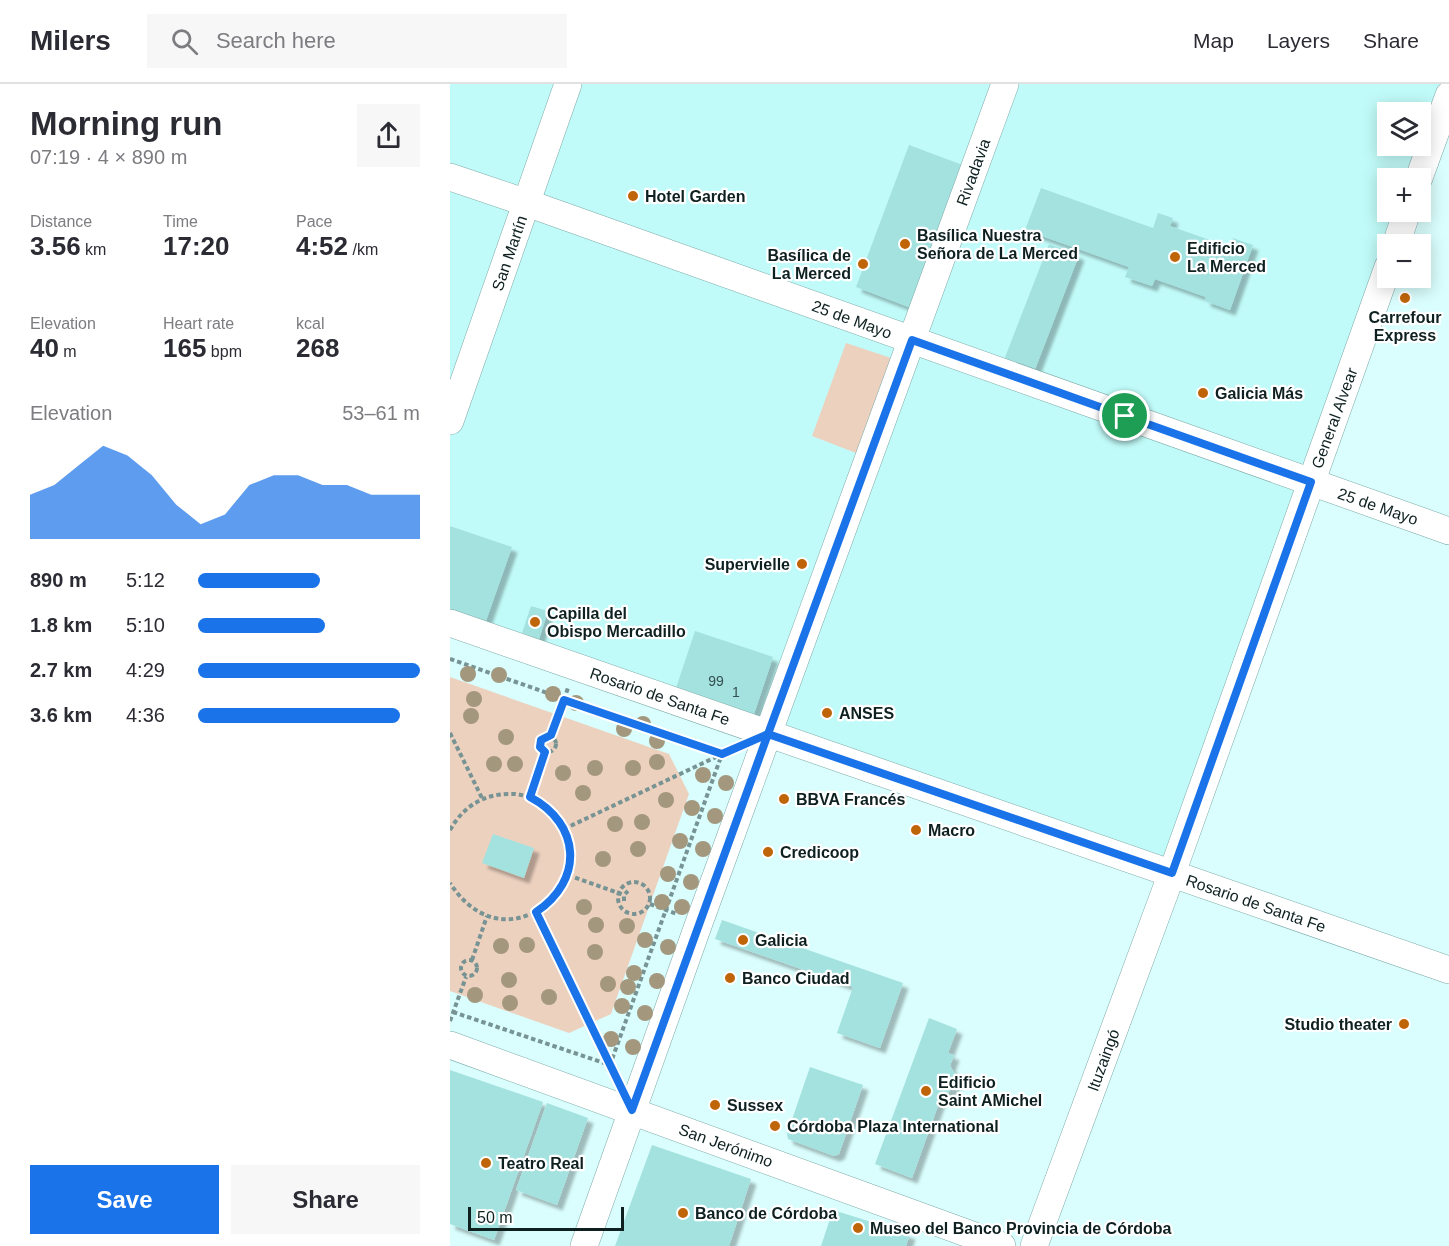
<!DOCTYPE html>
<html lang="en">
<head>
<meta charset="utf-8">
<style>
	body { margin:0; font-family:Helvetica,sans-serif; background:#f7f7f7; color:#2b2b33; height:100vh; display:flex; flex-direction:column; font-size:22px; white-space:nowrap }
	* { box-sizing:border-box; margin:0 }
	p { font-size:20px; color:#7c7c81 }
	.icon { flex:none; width:33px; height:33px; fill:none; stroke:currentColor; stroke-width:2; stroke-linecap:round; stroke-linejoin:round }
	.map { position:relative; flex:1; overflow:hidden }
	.details { display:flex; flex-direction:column; background:#fff; width:450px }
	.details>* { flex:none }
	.fabs { position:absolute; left:927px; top:18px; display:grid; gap:12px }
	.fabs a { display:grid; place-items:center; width:54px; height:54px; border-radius:0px; background:#fff; box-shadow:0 3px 15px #0003; font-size:30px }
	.scale { position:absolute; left:18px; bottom:15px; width:156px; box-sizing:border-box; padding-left:6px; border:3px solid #0e2020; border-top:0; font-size:16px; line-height:21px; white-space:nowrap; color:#0e2020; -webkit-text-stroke:4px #fff; paint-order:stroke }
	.pin { position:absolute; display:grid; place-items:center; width:51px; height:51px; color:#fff; margin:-26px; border:3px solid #fff; border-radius:50%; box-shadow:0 2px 6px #0007 }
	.round { display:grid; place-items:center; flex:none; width:63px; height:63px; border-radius:0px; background:#f7f7f7 }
	.overview { display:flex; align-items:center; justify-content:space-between; height:102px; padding:0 30px }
	h1 { font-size:33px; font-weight:700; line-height:45px }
	.stats { display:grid; grid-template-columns:repeat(3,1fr); gap:9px; height:102px; padding:6px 30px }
	.stats div { display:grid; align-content:center }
	.stats b { font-size:26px; font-weight:700 }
	.stats small { font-size:16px; font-weight:400 }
	.stats p { font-size:16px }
	.chart { height:168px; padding:12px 30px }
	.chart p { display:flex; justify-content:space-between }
	.chart svg { width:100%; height:108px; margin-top:6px; fill:#1a73e8; opacity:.7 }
	.action { display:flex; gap:12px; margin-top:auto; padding:12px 30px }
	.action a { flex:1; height:69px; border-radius:0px; background:#1a73e8; color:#fff; font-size:24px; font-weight:700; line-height:69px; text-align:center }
	.action a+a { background:#f7f7f7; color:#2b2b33 }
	ul { padding:0 30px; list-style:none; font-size:20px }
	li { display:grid; grid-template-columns:96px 72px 1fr; align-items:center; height:45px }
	li i { height:15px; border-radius:8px; background:#1a73e8 }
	header { display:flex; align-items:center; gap:36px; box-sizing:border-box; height:84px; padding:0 30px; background:#fff; border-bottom:2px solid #e1e1e2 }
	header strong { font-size:28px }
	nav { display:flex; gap:33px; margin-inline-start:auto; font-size:21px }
	.search { width:420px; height:54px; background:#f7f7f7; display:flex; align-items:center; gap:15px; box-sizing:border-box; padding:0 21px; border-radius:0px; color:#7c7c81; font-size:22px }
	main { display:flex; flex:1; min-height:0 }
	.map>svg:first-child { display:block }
	.built { fill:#c1fbf9; fill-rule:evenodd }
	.green { fill:#edd1bf }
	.building { fill:#a4e2e0; filter:url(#shadow) }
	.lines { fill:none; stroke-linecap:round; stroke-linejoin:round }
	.minor-casing { stroke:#7ca9a7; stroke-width:28 }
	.path { stroke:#779393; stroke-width:4; stroke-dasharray:4.5 3; stroke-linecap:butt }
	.minor { stroke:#fff; stroke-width:27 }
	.tree { fill:#a3977e }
	.route-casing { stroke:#fff; stroke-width:12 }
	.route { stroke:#1a73e8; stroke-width:8 }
	.poi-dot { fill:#bf6508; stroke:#fff; stroke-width:2 }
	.labels { text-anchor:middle; stroke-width:4.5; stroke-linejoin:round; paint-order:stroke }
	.number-label { font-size:14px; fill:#345050 }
	.street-label { font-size:16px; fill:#0e2020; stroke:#fff }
	.poi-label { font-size:16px; font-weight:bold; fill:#0e2020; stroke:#fff; text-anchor:start }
</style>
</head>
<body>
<header>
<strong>Milers</strong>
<div class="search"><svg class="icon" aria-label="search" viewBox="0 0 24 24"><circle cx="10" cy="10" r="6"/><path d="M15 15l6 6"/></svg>Search here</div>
<nav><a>Map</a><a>Layers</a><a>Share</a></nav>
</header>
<main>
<section class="details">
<div class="overview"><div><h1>Morning run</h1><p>07:19 · 4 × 890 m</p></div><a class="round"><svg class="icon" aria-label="share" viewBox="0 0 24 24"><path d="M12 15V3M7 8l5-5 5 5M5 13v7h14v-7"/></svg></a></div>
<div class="stats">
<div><p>Distance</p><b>3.56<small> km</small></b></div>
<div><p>Time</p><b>17:20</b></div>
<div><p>Pace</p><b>4:52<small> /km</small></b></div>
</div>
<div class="stats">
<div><p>Elevation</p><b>40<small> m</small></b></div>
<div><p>Heart rate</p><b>165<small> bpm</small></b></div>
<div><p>kcal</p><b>268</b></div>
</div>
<div class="chart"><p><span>Elevation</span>53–61 m</p>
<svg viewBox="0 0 160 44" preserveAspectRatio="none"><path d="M0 44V26L10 22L20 14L30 6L40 10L50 18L60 30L70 38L80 34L90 22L100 18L110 18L120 22L130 22L140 26L150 26L160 26V44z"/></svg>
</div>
<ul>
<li><b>890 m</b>5:12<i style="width:55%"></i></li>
<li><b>1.8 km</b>5:10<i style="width:57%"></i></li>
<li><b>2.7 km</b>4:29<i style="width:100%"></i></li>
<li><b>3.6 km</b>4:36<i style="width:91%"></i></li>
</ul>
<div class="action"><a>Save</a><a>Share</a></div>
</section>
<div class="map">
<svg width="999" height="1162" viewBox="0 0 999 1162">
	<defs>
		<filter id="shadow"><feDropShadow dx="5.5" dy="5.5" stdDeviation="1.5" flood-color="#0004"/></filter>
	</defs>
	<rect width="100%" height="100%" fill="#d9fefd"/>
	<path class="built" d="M0,0H999L969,94H938V128H958L722,789L0,540ZM938,28H970V62H938Z"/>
	<g class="green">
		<path d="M396,259L441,274L406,369L362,352Z"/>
		<path d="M0,593L219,670L239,710L161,930L119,949L0,907Z"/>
	</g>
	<g class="building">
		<path d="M459,61L518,83L464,225L406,203Z"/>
		<path d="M591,104L703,144L708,129L723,134L720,142L780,163L783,154L803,161L780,226L755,217L756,213L705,195L702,202L675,193L679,183L575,146Z"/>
		<path d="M599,160L629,171L582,293L552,281Z"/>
		<path d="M0,442L62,463L33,545L0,534Z"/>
		<path d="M81,522L98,527L89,555L72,549Z"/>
		<path d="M245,547L323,573L303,633L225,607Z"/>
		<path d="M43,750L84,764L74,794L32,779Z"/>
		<path d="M272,836L453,899L430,964L387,949L403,903L265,855Z"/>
		<path d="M479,934L507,945L498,969L504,971L500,982L509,996L489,1019L462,1094L425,1080Z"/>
		<path d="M360,983L413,1001L389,1070L384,1072L338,1055L337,1050Z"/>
		<path d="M0,986L93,1018L44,1156L0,1140Z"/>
		<path d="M97,1019L138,1034L107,1121L66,1106Z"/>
		<path d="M202,1061L301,1095L279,1162H165Z"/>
		<path d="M383,1126L460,1150L456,1162H371Z"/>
	</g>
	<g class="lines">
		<defs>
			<g id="minor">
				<path d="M0,93L77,119L999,447"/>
				<path d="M969,94L999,11"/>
				<path d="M946,160L957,128"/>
				<path d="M0,337L118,0"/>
				<path d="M0,539L999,886"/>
				<path d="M0,961L552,1162"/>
				<path d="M134,1162L249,839L555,0"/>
				<path d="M584,1162L722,789L938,183"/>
			</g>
		</defs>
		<use href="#minor" class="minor-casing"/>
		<g class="path">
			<path d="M0,575L272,670L160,981L0,927"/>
			<path d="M0,649L32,714"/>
			<path d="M101,651L118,604"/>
			<circle cx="98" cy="660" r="8"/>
			<path d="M80,713L95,668"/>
			<path d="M114,745L287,663"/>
			<path d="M0,746C13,723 33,710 59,710C75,709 89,717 101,727C166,786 59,891 0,799"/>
			<path d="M118,791L174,811"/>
			<circle cx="184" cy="814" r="16"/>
			<path d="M174,817V811L178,807"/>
			<path d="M200,820L227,830"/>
			<path d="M86,828L168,998"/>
			<circle cx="19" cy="884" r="8"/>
			<path d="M22,876L37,832"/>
			<path d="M0,937L16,893"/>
		</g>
		<use href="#minor" class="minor"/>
	</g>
	<g class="tree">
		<circle cx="18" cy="590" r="8"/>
		<circle cx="49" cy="591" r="8"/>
		<circle cx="103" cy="610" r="8"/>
		<circle cx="24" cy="615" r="8"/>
		<circle cx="126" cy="619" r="8"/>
		<circle cx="21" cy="632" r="8"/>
		<circle cx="193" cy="640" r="8"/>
		<circle cx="174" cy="645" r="8"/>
		<circle cx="56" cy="653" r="8"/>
		<circle cx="207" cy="657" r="8"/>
		<circle cx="207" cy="678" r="8"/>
		<circle cx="44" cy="680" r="8"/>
		<circle cx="65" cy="680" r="8"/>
		<circle cx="145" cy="684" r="8"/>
		<circle cx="183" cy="684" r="8"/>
		<circle cx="113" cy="689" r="8"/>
		<circle cx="253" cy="691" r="8"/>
		<circle cx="276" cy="699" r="8"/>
		<circle cx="133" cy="709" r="8"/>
		<circle cx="216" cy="716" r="8"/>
		<circle cx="242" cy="724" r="8"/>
		<circle cx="265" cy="732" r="8"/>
		<circle cx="192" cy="738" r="8"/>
		<circle cx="165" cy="740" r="8"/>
		<circle cx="230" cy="757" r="8"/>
		<circle cx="188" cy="765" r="8"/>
		<circle cx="253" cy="765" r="8"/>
		<circle cx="153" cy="775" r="8"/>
		<circle cx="218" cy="790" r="8"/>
		<circle cx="241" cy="798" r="8"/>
		<circle cx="212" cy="818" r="8"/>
		<circle cx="134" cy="823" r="8"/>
		<circle cx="232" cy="823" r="8"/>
		<circle cx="146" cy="841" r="8"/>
		<circle cx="177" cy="842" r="8"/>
		<circle cx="195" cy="856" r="8"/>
		<circle cx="77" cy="861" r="8"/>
		<circle cx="51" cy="862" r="8"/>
		<circle cx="218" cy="863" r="8"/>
		<circle cx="145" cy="868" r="8"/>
		<circle cx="184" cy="889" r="8"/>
		<circle cx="59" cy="896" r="8"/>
		<circle cx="207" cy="897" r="8"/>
		<circle cx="158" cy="900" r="8"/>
		<circle cx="178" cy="903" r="8"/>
		<circle cx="25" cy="911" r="8"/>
		<circle cx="99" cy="913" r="8"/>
		<circle cx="60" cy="919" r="8"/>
		<circle cx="172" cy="922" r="8"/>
		<circle cx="195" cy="929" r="8"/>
		<circle cx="161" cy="955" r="8"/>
		<circle cx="183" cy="963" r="8"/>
	</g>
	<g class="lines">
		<defs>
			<path id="route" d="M675,332L462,256L318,650L272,670L114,616L101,651L91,656L90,663L95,668L80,713C131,740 134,796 86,828L182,1026L318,650L722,789L861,398L675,332"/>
		</defs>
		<use href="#route" class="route-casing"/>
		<use href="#route" class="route"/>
	</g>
	<g class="poi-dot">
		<circle cx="183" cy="112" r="6"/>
		<circle cx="455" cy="160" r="6"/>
		<circle cx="725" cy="173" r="6"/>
		<circle cx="413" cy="180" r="6"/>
		<circle cx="955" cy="214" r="6"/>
		<circle cx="753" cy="309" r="6"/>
		<circle cx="352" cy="480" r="6"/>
		<circle cx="85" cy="538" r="6"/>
		<circle cx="377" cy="629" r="6"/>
		<circle cx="334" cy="715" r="6"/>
		<circle cx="466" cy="746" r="6"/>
		<circle cx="318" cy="768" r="6"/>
		<circle cx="293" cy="856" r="6"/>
		<circle cx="280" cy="894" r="6"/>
		<circle cx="954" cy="940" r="6"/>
		<circle cx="476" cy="1007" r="6"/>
		<circle cx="265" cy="1021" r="6"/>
		<circle cx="325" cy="1042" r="6"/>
		<circle cx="36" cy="1079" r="6"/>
		<circle cx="233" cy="1129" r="6"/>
		<circle cx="408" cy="1144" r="6"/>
	</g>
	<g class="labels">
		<g class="number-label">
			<text x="266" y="602">99</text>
			<text x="286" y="613">1</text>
		</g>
		<g class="street-label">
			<text transform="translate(523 88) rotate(-70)" y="6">Rivadavia</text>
			<text transform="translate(59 169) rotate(-71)" y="6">San Martín</text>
			<text transform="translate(402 235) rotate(20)" y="6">25 de Mayo</text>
			<text transform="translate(884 334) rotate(-70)" y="6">General Alvear</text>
			<text transform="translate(928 422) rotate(19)" y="6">25 de Mayo</text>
			<text transform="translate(210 612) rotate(19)" y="6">Rosario de Santa Fe</text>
			<text transform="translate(806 819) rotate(19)" y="6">Rosario de Santa Fe</text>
			<text transform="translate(653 976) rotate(-70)" y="6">Ituzaingó</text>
			<text transform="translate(276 1061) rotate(20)" y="6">San Jerónimo</text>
		</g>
		<g class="poi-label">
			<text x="195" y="118">Hotel Garden</text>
			<text x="467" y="157">Basílica Nuestra<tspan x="467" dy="18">Señora de La Merced</tspan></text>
			<text x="737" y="170">Edificio<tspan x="737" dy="18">La Merced</tspan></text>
			<text x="401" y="177" text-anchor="end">Basílica de<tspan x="401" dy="18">La Merced</tspan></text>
			<text x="955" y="239" text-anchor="middle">Carrefour<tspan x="955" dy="18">Express</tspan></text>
			<text x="765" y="315">Galicia Más</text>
			<text x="340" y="486" text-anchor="end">Supervielle</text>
			<text x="97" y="535">Capilla del<tspan x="97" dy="18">Obispo Mercadillo</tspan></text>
			<text x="389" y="635">ANSES</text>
			<text x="346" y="721">BBVA Francés</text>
			<text x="478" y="752">Macro</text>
			<text x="330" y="774">Credicoop</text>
			<text x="305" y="862">Galicia</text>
			<text x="292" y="900">Banco Ciudad</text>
			<text x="942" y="946" text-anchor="end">Studio theater</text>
			<text x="488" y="1004">Edificio<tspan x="488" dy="18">Saint AMichel</tspan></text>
			<text x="277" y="1027">Sussex</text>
			<text x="337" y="1048">Córdoba Plaza International</text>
			<text x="48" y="1085">Teatro Real</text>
			<text x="245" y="1135">Banco de Córdoba</text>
			<text x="420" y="1150">Museo del Banco Provincia de Córdoba</text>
		</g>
	</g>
</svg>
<div class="fabs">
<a><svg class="icon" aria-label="layers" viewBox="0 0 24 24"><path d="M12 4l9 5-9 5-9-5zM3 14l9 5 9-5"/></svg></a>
<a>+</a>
<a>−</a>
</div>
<div class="scale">50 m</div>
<div class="pin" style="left:675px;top:332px;background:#1e9e55"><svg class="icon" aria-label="arrive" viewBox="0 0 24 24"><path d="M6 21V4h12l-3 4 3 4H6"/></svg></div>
</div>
</main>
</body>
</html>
